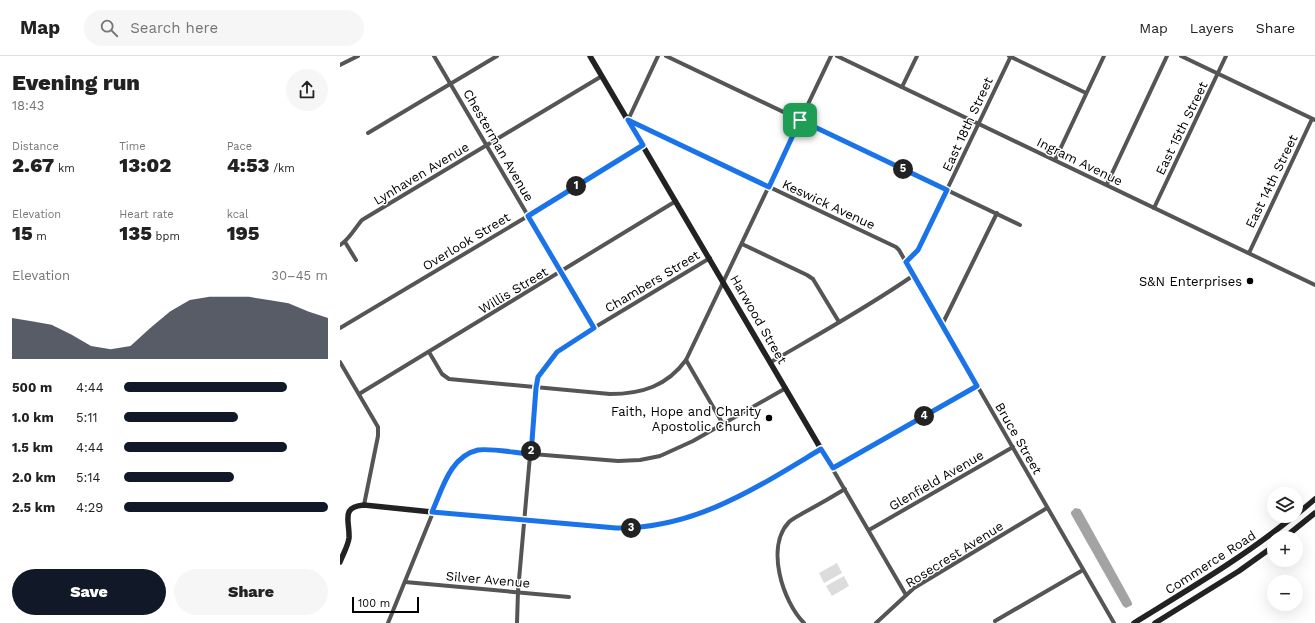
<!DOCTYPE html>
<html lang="en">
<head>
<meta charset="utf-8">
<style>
	body { margin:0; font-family:"Work Sans",sans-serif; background:#f6f6f6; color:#222; height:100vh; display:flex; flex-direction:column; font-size:15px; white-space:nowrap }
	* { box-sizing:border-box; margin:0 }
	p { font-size:13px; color:#767676 }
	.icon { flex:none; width:22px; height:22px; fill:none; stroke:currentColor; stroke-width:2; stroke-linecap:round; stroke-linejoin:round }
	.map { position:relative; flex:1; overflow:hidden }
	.details { display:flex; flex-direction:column; background:#fff; width:340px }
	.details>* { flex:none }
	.fabs { position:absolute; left:927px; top:431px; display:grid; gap:8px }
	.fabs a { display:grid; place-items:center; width:36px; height:36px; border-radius:50%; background:#fff; box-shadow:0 4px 16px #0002; font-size:20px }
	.scale { position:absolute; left:12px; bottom:10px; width:67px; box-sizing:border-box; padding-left:4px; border:2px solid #000; border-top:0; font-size:11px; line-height:14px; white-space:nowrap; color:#000; -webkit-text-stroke:3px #fff; paint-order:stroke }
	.pin { position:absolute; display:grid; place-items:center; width:34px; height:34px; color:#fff; margin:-17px; border-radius:8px; box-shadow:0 2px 6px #0006 }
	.km { position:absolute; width:20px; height:20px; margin:-10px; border-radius:50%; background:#222; color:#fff; font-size:11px; line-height:20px; text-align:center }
	.round { display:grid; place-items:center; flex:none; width:42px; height:42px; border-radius:21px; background:#f6f6f6 }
	.overview { display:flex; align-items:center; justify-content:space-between; height:68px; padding:0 12px }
	h1 { font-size:22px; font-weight:800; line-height:30px }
	.stats { display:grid; grid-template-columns:repeat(3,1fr); gap:6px; height:68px; padding:4px 12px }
	.stats div { display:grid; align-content:center }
	.stats b { font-size:20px; font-weight:800 }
	.stats small { font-size:11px; font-weight:400 }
	.stats p { font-size:11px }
	.chart { height:112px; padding:8px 12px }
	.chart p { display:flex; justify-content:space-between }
	.chart svg { width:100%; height:72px; margin-top:4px; fill:#111827; opacity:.7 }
	.cta { display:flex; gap:8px; margin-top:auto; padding:8px 12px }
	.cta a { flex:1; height:46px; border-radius:24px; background:#111827; color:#fff; font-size:16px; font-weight:800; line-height:46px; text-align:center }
	.cta a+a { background:#f6f6f6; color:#222 }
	ul { padding:0 12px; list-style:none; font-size:13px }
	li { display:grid; grid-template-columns:64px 48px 1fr; align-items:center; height:30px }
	li i { height:10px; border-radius:5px; background:#111827 }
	header { display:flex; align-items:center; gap:24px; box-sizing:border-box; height:56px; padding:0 20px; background:#fff; border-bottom:1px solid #e0e0e0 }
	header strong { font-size:19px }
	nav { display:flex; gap:22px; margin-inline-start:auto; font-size:14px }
	.search { width:280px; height:36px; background:#f6f6f6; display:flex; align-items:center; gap:10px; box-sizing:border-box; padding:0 14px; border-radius:22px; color:#767676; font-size:15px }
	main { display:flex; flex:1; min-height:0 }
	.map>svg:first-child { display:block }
	.green { fill:#dcdcdc }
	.water { fill:#a3a3a3 }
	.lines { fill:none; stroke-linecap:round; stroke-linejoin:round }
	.street { stroke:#555; stroke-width:4 }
	.secondary { stroke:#222; stroke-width:5.5 }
	.route-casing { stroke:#fff; stroke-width:8 }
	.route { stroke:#1a73e8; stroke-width:5 }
	.poi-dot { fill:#000; stroke:#fff; stroke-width:1.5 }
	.labels { text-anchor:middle; stroke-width:3; stroke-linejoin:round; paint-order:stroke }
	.street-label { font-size:13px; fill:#000; stroke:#fff }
	.poi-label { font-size:13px; fill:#000; stroke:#fff; text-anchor:end }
</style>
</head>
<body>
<header>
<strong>Map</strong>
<div class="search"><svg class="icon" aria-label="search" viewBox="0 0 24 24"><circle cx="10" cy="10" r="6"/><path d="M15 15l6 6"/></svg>Search here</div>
<nav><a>Map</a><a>Layers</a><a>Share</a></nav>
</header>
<main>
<section class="details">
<div class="overview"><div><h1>Evening run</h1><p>18:43</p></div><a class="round"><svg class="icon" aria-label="share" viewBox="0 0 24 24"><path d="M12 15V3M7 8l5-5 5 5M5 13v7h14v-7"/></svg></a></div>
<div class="stats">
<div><p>Distance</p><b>2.67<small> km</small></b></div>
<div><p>Time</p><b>13:02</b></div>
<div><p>Pace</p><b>4:53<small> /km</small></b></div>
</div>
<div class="stats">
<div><p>Elevation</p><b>15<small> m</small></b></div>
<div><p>Heart rate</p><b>135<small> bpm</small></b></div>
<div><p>kcal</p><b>195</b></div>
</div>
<div class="chart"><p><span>Elevation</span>30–45 m</p>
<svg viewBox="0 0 160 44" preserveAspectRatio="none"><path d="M0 44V19L10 21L20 23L30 29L40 36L50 38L60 36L70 25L80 15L90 8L100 6L110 6L120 6L130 8L140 10L150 15L160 19V44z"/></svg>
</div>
<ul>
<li><b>500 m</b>4:44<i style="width:80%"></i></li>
<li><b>1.0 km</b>5:11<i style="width:56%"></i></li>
<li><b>1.5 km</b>4:44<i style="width:80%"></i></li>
<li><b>2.0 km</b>5:14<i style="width:54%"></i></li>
<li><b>2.5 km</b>4:29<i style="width:100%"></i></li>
</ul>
<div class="cta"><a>Save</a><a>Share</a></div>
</section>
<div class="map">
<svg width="975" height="567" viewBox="0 0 975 567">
	<rect width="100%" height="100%" fill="#fff"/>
	<g class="green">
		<path d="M497,507L502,517L484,527L479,517Z"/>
		<path d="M504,520L509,530L492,540L486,530Z"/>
	</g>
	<path class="water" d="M735,452L740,453L742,456L790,543L792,547V549L786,552L783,550L731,458V456Z"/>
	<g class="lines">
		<g class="street">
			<path d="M94,0L254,272"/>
			<path d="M318,0L288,64L556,191L559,194L774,567"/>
			<path d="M326,0L680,169"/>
			<path d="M497,0L975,229"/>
			<path d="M669,0L746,37"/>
			<path d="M841,0L975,64"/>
			<path d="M0,9L18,0"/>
			<path d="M562,31L577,0"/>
			<path d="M28,77L157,0"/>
			<path d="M715,104L764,0"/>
			<path d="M767,128L827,0"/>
			<path d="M814,152L886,0"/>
			<path d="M5,186L16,204"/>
			<path d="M402,188L467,219L473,223L499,266"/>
			<path d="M0,189C9,184 15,172 22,164L262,20"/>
			<path d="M909,197L972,63"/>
			<path d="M566,206L578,194L671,0"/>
			<path d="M602,269L657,157"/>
			<path d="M0,272L188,160L303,89"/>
			<path d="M89,296L102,318L109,323L270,338C302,338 327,330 346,304L491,0"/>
			<path d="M346,304L383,368"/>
			<path d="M0,306L38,371V380L24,449"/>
			<path d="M431,306C479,278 528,251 574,219"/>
			<path d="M19,338L336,145"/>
			<path d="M481,393L566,539"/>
			<path d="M493,413L637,330"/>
			<path d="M529,474L673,391"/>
			<path d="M65,526L229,541"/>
			<path d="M655,565L743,514"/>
			<path d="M48,567L109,417C117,404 127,395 142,394L278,405L300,404L320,400L353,385L446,332"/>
			<path d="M177,567L178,535L196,332L200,319L212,302L222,291L370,202"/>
			<path d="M464,567C443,546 425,491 449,466C453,462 460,459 465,456C478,449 492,441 505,433"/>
			<path d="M536,567L574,532L707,452"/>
		</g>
		<g class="secondary">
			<path d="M956,459L975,443"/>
			<path d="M944,482L975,457"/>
			<path d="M0,506C3,498 8,490 9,482C10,465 0,451 24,449L92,456L276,472C355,472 416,432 481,393L250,0"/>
			<path d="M794,567C849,533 904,501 954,460"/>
			<path d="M815,567L899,515L934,490"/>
		</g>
	</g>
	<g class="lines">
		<defs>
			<path id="route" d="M288,64L429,131L460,64L607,134L578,194L566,206L637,330L493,412L481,393C416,432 355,473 276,472L92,456C102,434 110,400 138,394C150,392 177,397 191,398L196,332L198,321L217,296L254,272L188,160L303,89Z"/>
		</defs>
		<use href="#route" class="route-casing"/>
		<use href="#route" class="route"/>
	</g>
	<g class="poi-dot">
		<circle cx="910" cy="225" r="4"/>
		<circle cx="429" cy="362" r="4"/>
	</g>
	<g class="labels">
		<g class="street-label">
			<text transform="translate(627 68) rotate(-65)" y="5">East 18th Street</text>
			<text transform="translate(841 72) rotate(-64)" y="5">East 15th Street</text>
			<text transform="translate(159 89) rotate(60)" y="5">Chesterman Avenue</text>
			<text transform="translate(740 105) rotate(26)" y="5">Ingram Avenue</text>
			<text transform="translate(81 117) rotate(-31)" y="5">Lynhaven Avenue</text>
			<text transform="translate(931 125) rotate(-64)" y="5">East 14th Street</text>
			<text transform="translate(489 148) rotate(25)" y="5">Keswick Avenue</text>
			<text transform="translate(126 185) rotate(-31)" y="5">Overlook Street</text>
			<text transform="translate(312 225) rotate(-31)" y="5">Chambers Street</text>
			<text transform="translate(173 234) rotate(-31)" y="5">Willis Street</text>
			<text transform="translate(419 263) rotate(60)" y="5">Harwood Street</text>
			<text transform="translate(679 382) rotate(60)" y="5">Bruce Street</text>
			<text transform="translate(596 424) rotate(-30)" y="5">Glenfield Avenue</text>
			<text transform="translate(614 498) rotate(-32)" y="5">Rosecrest Avenue</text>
			<text transform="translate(870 506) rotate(-33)" y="5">Commerce Road</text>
			<text transform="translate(148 523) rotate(5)" y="5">Silver Avenue</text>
		</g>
		<g class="poi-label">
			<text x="902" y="230">S&amp;N Enterprises</text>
			<text x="421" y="360">Faith, Hope and Charity<tspan x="421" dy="15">Apostolic Church</tspan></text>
		</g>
	</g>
</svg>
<div class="fabs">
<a><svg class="icon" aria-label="layers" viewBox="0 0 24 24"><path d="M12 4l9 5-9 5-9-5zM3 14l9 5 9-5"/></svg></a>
<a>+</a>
<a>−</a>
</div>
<div class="scale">100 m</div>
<div class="pin" style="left:460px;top:64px;background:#1e9e55"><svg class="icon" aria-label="arrive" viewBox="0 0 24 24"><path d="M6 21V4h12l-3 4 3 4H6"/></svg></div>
<b class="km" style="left:236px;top:130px">1</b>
<b class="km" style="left:191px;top:395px">2</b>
<b class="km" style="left:291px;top:472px">3</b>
<b class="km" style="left:584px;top:360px">4</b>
<b class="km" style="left:563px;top:113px">5</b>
</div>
</main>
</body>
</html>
